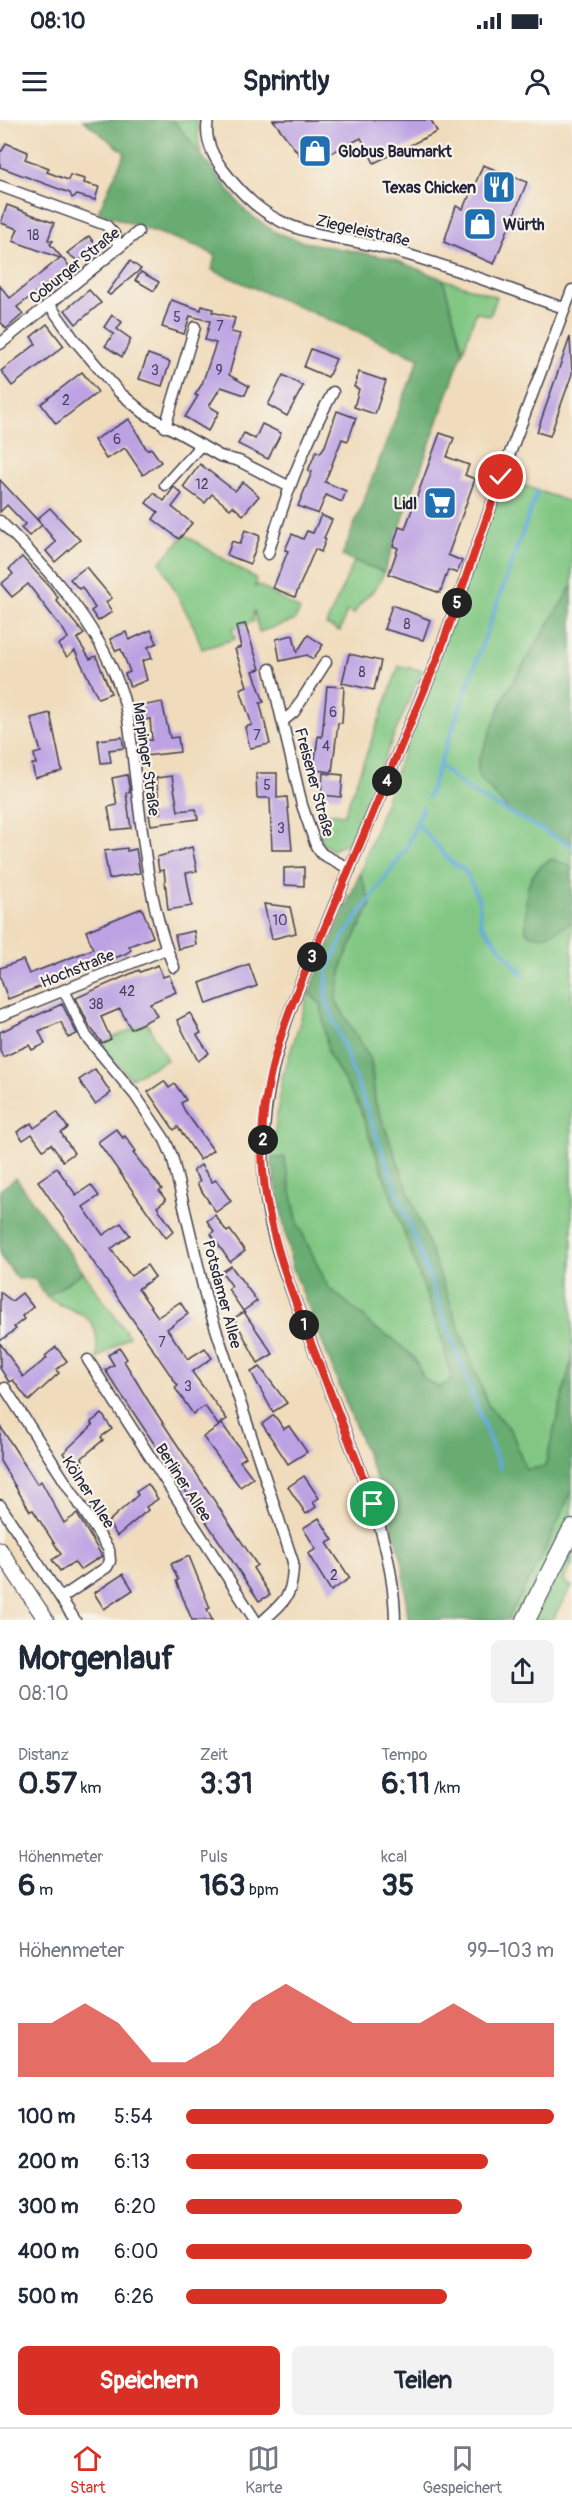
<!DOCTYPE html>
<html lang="de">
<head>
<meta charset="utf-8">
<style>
	body { margin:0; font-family:Pangolin,sans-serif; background:#f2f2f3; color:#1f2937; height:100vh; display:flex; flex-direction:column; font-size:22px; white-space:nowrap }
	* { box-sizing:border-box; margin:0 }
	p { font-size:20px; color:#747a83 }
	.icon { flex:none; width:33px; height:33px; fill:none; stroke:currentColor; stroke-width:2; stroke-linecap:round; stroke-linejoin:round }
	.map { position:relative; height:1500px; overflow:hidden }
	.drawer { display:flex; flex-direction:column; background:#fff; flex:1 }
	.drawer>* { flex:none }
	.pin { position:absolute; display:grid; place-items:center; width:51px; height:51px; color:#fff; margin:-26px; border:3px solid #fff; border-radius:50%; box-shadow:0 2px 6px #0007 }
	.km { position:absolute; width:30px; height:30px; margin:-15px; border-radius:50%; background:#222; color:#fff; font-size:16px; line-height:30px; text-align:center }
	.round { display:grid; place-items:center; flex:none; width:63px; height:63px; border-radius:9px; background:#f2f2f3 }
	.head { display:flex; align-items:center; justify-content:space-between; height:102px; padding:0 18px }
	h1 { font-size:33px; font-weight:700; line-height:45px }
	.figures { display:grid; grid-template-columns:repeat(3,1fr); gap:9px; height:102px; padding:6px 18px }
	.figures div { display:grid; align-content:center }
	.figures b { font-size:30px; font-weight:700 }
	.figures small { font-size:16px; font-weight:400 }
	.figures p { font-size:16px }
	.chart { height:168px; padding:12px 18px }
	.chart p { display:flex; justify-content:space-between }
	.chart svg { width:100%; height:108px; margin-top:6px; fill:#d93025; opacity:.7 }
	.cta { display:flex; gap:12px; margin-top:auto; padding:12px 18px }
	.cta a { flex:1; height:69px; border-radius:9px; background:#d93025; color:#fff; font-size:24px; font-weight:700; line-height:69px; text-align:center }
	.cta a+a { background:#f2f2f3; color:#1f2937 }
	ul { padding:0 18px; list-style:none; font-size:20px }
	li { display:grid; grid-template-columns:96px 72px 1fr; align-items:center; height:45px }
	li i { height:15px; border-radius:8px; background:#d93025 }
	.status { display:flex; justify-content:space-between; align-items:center; height:42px; padding:0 30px; background:#fff; direction:ltr }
	.status svg { height:16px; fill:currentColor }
	header { display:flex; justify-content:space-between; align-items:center; height:78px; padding:0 18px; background:#fff; font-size:27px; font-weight:700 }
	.tabs { display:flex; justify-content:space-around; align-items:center; height:84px; border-top:2px solid #e0e1e3; background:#fff; font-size:16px; color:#747a83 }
	.tabs a { display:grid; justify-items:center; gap:3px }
	.tabs .selected { color:#d93025 }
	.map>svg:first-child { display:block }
	.green { fill:#81c783; stroke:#52745f; stroke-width:1.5 }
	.forest { fill:#68ac71; stroke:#456756; stroke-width:1.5 }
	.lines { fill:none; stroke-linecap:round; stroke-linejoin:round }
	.stream { stroke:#62abda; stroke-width:4 }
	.building { fill:#bca2e3 }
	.minor-casing { stroke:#413e4e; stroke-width:13 }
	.secondary-casing { stroke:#413e4e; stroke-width:17 }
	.trunk-casing { stroke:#413e4e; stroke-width:20 }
	.minor { stroke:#fff; stroke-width:10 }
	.secondary { stroke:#fff; stroke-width:15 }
	.trunk { stroke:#fff; stroke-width:18 }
	.route-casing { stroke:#fff; stroke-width:12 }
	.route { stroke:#d93025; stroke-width:8 }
	.labels { text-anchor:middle; stroke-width:4.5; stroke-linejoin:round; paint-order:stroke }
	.number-label { font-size:14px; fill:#484265 }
	.poi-label { font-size:16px; font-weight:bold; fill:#22223b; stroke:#f7f3e8; text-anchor:start }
	.street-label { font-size:16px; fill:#22223b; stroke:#f7f3e8 }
</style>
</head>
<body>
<div class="status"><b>08:10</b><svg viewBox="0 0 49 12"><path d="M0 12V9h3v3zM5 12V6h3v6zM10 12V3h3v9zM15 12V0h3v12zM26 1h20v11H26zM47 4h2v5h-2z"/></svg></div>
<header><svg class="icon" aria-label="menu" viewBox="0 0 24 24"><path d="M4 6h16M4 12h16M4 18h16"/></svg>Sprintly<svg class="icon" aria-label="person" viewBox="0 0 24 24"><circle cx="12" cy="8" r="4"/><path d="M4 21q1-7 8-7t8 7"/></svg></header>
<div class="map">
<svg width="572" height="1500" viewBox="0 0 572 1500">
	<rect width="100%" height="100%" fill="#f7f3e8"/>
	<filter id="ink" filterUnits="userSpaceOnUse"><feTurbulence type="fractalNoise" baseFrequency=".0167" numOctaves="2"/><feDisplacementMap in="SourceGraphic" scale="12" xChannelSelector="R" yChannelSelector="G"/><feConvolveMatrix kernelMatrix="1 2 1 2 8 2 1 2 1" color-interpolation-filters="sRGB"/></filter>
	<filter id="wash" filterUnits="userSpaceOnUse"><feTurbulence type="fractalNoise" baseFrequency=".008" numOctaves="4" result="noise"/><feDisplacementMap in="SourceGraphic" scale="24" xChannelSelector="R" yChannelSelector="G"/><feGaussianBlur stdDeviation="1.35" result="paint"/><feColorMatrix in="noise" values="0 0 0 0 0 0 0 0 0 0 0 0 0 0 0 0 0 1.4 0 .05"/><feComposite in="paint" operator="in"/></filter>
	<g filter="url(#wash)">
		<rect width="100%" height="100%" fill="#f0dcbc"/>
		<g class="green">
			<path d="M169,0H197L199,26L203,41L176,3Z"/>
			<path d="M443,159L497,177L490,196L476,192L463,231Z"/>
			<path d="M501,357L572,383V466L505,575L478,643L479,656L512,695L572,724V1238L545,1347L526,1350L511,1310L488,1285L375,981L371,940L336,881L343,842L371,784L360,753Z"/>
			<path d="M185,415L256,459L255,468L257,464L300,490L294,501L259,512L254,490L253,502L232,508L235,519L202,529L195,509L160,442Z"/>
			<path d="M354,441L384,452C375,477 364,473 354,494L347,491L340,511L326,505Z"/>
			<path d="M399,546L422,550L349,721L333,730L324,725L319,718L325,713L322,692L344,695Z"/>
			<path d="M309,873L321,884L328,933L359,986L441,1216L452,1260L439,1268L424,1259L414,1238L392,1218L373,1208L364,1197L328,1167L298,1104L284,1037L271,1039L282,959Z"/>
			<path d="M147,903L167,940L131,958L98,924Z"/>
			<path d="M83,1152L129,1216L97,1239C100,1188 80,1198 46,1177Z"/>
			<path d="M572,1370V1444L564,1459L566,1464L572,1466L552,1500H507L542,1436Z"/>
		</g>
		<g class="forest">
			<path d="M83,0H169L176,3L246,92L277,113L304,122L390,138L443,159L463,231L384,452L342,436L419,238L212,150L215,136L202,128L98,92L125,33Z"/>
			<path d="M572,466V724L512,695L478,655V643L505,575Z"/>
			<path d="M551,739L568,745L572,750V802C557,810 541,823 526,812C526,781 521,756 551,739Z"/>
			<path d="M360,753L371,784L343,842L336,881L371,940L375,981L488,1285L511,1310L526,1350L545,1346L572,1238V1370L542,1436L507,1500H408L403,1444L387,1386L292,1146L271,1039L284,1037L298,1104L328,1167L364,1197L373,1208L392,1218L414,1238L424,1259L439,1268L452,1260L441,1216L359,986L328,933L321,884L309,873Z"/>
			<path d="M16,1058L83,1152L46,1177L34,1158L18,1159L0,1136V1070Z"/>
		</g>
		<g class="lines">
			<g class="stream">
				<path d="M439,645L456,660"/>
				<path d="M458,662L480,677L572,726"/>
				<path d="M428,677L537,372"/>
				<path d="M423,687L407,727L343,818L327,851L326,879L500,1348"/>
				<path d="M417,703L452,743L465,750L479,780L481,804L523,855"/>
			</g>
		</g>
		<g id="blocks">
			<g class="building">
				<path d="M273,0H431L437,12L374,43L361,18L307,45Z"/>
				<path d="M6,23L28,32L25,39L49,48L47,52L68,60L70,55L85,59L84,63L99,67L95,80L77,75L72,78L70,73L0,47V30L2,31Z"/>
				<path d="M483,45L527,62L494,144L444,122L456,86L463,89L467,79H469Z"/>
				<path d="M7,85L54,103L48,120L53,121L50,124L70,147L17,187L23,194L6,209L0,201V166L10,178L60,138L13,121L18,109L1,103Z"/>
				<path d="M89,116L97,127L78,141L67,133Z"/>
				<path d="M130,141L141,149L110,175L107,173Z"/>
				<path d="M141,152L159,162L154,171L135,160Z"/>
				<path d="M89,170L101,183L76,204L65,190Z"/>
				<path d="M171,180L201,190L202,186L213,189L212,192L235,198L231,212L240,214L229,255L249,266L245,275L221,267L209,286L219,292L208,311L185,297L198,276L195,275L202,264L216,223L205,220L210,201L190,196L184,214L162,207Z"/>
				<path d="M112,195L122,202L117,209L131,219L122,237L105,226L114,214L104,207Z"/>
				<path d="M47,204L64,226L12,266L1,251L36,224L31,217Z"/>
				<path d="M570,217L572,254L550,316L537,312Z"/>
				<path d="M311,229L336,239L328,257L304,247Z"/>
				<path d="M148,234L170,242L162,266L139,259Z"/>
				<path d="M82,252L98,272L56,304L41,284Z"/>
				<path d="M359,252L386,261L375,294L354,287L359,269L354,267Z"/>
				<path d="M283,255L303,266L287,296L268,285Z"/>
				<path d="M337,291L356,298L348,321L342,319L325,362L346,371L342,382L326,375L318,394L298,386L312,352L308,351L316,331L320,333L325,326Z"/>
				<path d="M129,299L147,330L151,328L161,342L143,355L125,328L106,339L94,320Z"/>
				<path d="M262,304L281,313L268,339L238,324L244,313L255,319Z"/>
				<path d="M440,313L454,318L447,337L469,345L465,355L475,359L448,435L462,441L457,453L448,450L440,473L389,454L398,428L393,426L399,407L405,409Z"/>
				<path d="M200,344L235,371L243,362L259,376L243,395L233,386L230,389L212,374L205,383L183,367Z"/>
				<path d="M0,360L42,405L29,416L21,408L25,404L7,385L0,392Z"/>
				<path d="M174,367L182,374L172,387L192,403L179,419L153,399L158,392L146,383L154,373L164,381Z"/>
				<path d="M50,388L80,420L55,442L46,431L56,422L37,399Z"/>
				<path d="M321,395L332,400L324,418L326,419L321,432L315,429L295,477L273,468L288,431L285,430L292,414L303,419L307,411L313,413Z"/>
				<path d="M245,410L260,416L250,444L227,435L232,421L240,424Z"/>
				<path d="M22,437L50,467L58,478L56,480L84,514L77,519L90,539L96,536L111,573L98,578L75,531L67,537L58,525L68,518L64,511L28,464L12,477L1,464L13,454L9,449Z"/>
				<path d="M86,447L112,478L106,482L112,492L98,501L91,491L95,488L82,467L79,469L70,459Z"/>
				<path d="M392,485L430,500L423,520L384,509Z"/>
				<path d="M245,504L260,549L253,551L264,582L260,583L270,624L250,628L245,607L252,605L240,569L247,566L235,529L241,527L236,506Z"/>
				<path d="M151,510L157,523L148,527L152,538L142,541L147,560L130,567L125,554L130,552L121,529L116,531L110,519L126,512L129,520Z"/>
				<path d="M293,515L297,532L308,515L323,525L313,539L307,535L280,541L276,519Z"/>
				<path d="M349,534L381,541L374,570L342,563Z"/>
				<path d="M327,566L344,567L342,603H338L332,652L316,650L315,640L318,616L322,617Z"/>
				<path d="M162,582L170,618L178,617L180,632L145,636L142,621L152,620L150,599L139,601L136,587Z"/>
				<path d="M50,593L62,651L35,658L32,644H36L34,634L41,632L31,598Z"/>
				<path d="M122,617L124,628L109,630L111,642L101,643L98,620Z"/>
				<path d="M256,653H277V678L287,677L292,730H272L270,678H257Z"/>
				<path d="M323,653L343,655L341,677L321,675Z"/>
				<path d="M127,655L130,672L126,673L131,708L112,710L108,687L117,685L112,658Z"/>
				<path d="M172,656L178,691L196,689L198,699L151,705L149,695L161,693L156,658Z"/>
				<path d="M192,727L197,751L186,753L192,786L168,790L164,750L159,751L157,737Z"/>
				<path d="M127,728V731L136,729L140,753L109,759L104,731Z"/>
				<path d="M304,747V766L284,765V748Z"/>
				<path d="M264,784L290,787L296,813L272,819Z"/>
				<path d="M142,788L153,817L129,826L131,830L125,834L8,879L0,857V848L23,840L29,854L93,829L86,811Z"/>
				<path d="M194,811L196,825L178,829L175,815Z"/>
				<path d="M249,844L257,866L207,884L200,863Z"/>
				<path d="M158,845L163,857L169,855L176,872L150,883L157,896L131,909L120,889L101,897L111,919L102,923L90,907L76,878L139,850L140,852Z"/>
				<path d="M62,884L77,914L68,918L61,902L39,911L45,924L32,930L29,925L3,937L0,930V912Z"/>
				<path d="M190,893L201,913L197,915L209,933L198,941L177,900Z"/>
				<path d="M95,949L111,973L95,984L79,960Z"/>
				<path d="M164,961L169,968L175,964L186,980L181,983L185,991L213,1030L200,1040L178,1007L174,1010L148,972Z"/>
				<path d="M57,992L68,1008L61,1013L74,1033L63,1041L51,1024L43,1030L32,1014L23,1020L17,1012L31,1003L34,1008Z"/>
				<path d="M116,1009L123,1018L125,1016L136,1031L133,1033L162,1069L159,1071L166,1080L157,1087L174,1111L166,1118L98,1022Z"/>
				<path d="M201,1045L212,1062L216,1060L231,1081L216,1092L197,1064L200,1061L193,1051Z"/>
				<path d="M57,1048L76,1075L91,1065L99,1076L83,1087L103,1115L121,1103L130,1115L111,1129L131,1156L147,1145L155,1157L138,1169L158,1197L180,1182L188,1194L167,1209L188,1239L205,1228L212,1238L192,1252L227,1299L218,1305L205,1286L193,1294L175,1268L178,1266L38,1061Z"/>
				<path d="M215,1095L227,1112L230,1110L245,1131L230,1142L211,1114L214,1111L207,1101Z"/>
				<path d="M231,1146L257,1181L243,1191L228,1169L232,1166L222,1152Z"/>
				<path d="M0,1172L12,1181L22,1173L33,1187L22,1196L24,1199L14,1207L16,1209L0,1221Z"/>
				<path d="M244,1192L273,1234L258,1243L234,1198Z"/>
				<path d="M0,1223L23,1257L47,1238L45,1236L56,1227L67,1241L56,1250L59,1253L29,1281L13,1260L9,1262L0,1248Z"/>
				<path d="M120,1228L127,1239L124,1241L149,1282L257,1445L253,1448L270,1475L259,1481L105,1250L114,1245L108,1235Z"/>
				<path d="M260,1247L287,1283L273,1292L251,1252Z"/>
				<path d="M102,1294L112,1309L101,1317L103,1320L82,1338L83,1340L72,1347L63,1333L93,1305L91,1302Z"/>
				<path d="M274,1295L284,1309L289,1306L307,1332L288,1344L262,1304Z"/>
				<path d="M222,1304L246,1337L240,1341L253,1358L240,1367L203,1317Z"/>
				<path d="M0,1306L37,1364L41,1361L64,1403L77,1394L102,1436L80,1450L74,1442L60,1451L52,1440L61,1434L33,1390L30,1391L0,1341Z"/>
				<path d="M304,1356L319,1378L313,1382L316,1387L306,1394L288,1367Z"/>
				<path d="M148,1364L158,1379L146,1387L148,1390L117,1416L108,1402L138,1375L136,1372Z"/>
				<path d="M319,1398L333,1420L327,1423L350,1458L331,1471L308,1434L316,1429L303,1408Z"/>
				<path d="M189,1436L210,1488L207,1489L212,1500H192L176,1461L178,1460L171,1444Z"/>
				<path d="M123,1454L133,1470L104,1489L94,1473Z"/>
			</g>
		</g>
	</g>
	<g filter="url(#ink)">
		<use href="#blocks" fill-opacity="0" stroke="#413e4e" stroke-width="1.5"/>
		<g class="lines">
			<defs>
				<g id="minor">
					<path d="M208,0C204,18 213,37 224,51C276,121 320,110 395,131C452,147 508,169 564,188"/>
					<path d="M0,66L106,105L114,114L119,127"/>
					<path d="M49,184L73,218L119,272L144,293L220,336L239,341L288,366"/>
					<path d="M0,224L138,112"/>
					<path d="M165,307L195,207"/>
					<path d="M165,365L201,325"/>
					<path d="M0,401C48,449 95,500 119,565C130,594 131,625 135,655C143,718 149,788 174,847"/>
					<path d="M268,434C285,377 304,324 333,272"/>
					<path d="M270,549L302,685L316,726L322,734L350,749"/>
					<path d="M283,601L294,592L326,542"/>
					<path d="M64,870L86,916L135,975L165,1020L172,1036L206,1179L293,1442C293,1475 287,1479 264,1500"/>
					<path d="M0,896L166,829"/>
					<path d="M88,1240L255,1500"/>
					<path d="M5,1268L109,1430L110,1441L107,1447L61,1478"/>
					<path d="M0,1385L75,1500"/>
					<path d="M395,1500C394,1436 372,1379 349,1321C334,1281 318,1241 303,1202C289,1164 273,1125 267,1085C252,992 281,900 321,817L438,537L504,349L572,170"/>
				</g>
				<path id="secondary" d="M0,1430L46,1500"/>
				<path id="trunk" d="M526,1500L572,1409"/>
			</defs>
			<use href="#minor" class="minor-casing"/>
			<use href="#secondary" class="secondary-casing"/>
			<use href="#trunk" class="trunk-casing"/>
			<use href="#minor" class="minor"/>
			<use href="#secondary" class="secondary"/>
			<use href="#trunk" class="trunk"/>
		</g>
	</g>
	<g class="lines" filter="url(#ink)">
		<defs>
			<path id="route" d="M373,1384C354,1333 334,1282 314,1231C289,1166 263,1101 262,1030C261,957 290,882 321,817L438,537L501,357"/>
		</defs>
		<use href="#route" class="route-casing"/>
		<use href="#route" class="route"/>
	</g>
	<defs>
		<symbol id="shop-square" viewBox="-11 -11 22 22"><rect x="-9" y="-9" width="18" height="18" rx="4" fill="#1f6fb2" stroke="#f7f3e8"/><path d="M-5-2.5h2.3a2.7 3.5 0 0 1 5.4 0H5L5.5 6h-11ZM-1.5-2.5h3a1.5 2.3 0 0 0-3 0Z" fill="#fff"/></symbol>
		<symbol id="restaurant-square" viewBox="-11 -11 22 22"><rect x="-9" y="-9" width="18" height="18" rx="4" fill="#1f6fb2" stroke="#f7f3e8"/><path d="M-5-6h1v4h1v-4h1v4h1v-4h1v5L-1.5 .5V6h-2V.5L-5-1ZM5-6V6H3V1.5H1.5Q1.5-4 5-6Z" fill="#fff"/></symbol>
		<symbol id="supermarket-square" viewBox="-11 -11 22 22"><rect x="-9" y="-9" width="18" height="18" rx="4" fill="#1f6fb2" stroke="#f7f3e8"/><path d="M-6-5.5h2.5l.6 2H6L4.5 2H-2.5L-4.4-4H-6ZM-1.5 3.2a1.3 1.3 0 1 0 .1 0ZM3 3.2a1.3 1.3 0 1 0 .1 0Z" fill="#fff"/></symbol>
	</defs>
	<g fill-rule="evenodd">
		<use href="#shop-square" x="296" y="12" width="38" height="38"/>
		<use href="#restaurant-square" x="480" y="48" width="38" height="38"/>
		<use href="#shop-square" x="461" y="85" width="38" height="38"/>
		<use href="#supermarket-square" x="421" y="364" width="38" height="38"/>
	</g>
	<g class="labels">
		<g class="number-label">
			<text x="33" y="120">18</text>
			<text x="177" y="202">5</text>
			<text x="220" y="211">7</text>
			<text x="155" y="255">3</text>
			<text x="219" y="255">9</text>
			<text x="66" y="285">2</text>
			<text x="117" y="324">6</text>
			<text x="202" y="369">12</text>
			<text x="407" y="509">8</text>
			<text x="362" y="557">8</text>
			<text x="333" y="597">6</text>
			<text x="257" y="620">7</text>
			<text x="326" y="631">4</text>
			<text x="267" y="670">5</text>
			<text x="281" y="713">3</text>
			<text x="280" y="805">10</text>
			<text x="127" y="876">42</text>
			<text x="96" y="889">38</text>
			<text x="162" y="1227">7</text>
			<text x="188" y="1271">3</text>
			<text x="334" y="1460">2</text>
		</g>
		<g class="poi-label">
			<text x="338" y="37">Globus Baumarkt</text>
			<text x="476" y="73" text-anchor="end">Texas Chicken</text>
			<text x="503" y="110">Würth</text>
			<text x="417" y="389" text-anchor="end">Lidl</text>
		</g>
		<g class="street-label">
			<text transform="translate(363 110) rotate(13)" y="6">Ziegeleistraße</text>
			<text transform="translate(74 145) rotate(-39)" y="6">Coburger Straße</text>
			<text transform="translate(147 639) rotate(82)" y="6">Marpinger Straße</text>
			<text transform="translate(315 662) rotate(75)" y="6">Freisener Straße</text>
			<text transform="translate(77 848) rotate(-22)" y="6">Hochstraße</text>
			<text transform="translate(223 1174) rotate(75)" y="6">Potsdamer Allee</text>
			<text transform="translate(184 1362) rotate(57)" y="6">Berliner Allee</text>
			<text transform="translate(89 1372) rotate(57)" y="6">Kölner Allee</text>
		</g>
	</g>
</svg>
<div class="pin" style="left:373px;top:1384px;background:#1e9e55"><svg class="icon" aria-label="arrive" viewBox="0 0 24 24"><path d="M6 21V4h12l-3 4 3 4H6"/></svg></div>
<div class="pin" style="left:501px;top:357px;background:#d93025"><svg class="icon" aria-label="check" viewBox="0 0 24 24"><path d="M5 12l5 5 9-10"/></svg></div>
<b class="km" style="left:304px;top:1205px">1</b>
<b class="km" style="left:263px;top:1020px">2</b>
<b class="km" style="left:312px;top:837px">3</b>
<b class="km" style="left:387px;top:661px">4</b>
<b class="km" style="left:457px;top:483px">5</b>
</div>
<section class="drawer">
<div class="head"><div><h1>Morgenlauf</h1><p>08:10</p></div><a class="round"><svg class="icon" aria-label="share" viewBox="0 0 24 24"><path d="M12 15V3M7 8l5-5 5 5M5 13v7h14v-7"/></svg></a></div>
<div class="figures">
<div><p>Distanz</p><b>0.57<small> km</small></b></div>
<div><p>Zeit</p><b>3:31</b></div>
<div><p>Tempo</p><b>6:11<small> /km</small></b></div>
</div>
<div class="figures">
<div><p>Höhenmeter</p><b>6<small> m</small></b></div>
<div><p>Puls</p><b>163<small> bpm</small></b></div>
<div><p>kcal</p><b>35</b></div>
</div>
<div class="chart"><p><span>Höhenmeter</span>99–103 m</p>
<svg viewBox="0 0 160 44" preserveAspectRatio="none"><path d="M0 44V22L10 22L20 14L30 22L40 38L50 38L60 30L70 14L80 6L90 14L100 22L110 22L120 22L130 14L140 22L150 22L160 22V44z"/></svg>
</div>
<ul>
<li><b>100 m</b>5:54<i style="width:100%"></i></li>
<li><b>200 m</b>6:13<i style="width:82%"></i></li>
<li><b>300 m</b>6:20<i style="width:75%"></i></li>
<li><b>400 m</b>6:00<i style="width:94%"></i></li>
<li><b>500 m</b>6:26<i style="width:71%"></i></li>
</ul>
<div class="cta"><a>Speichern</a><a>Teilen</a></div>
</section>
<nav class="tabs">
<a class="selected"><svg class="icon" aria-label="home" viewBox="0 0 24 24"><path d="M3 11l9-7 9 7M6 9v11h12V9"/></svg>Start</a>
<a><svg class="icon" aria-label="map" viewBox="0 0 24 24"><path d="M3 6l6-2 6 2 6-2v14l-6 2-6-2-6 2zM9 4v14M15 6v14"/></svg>Karte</a>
<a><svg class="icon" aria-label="saved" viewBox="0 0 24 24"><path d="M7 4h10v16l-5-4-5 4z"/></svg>Gespeichert</a>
</nav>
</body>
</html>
